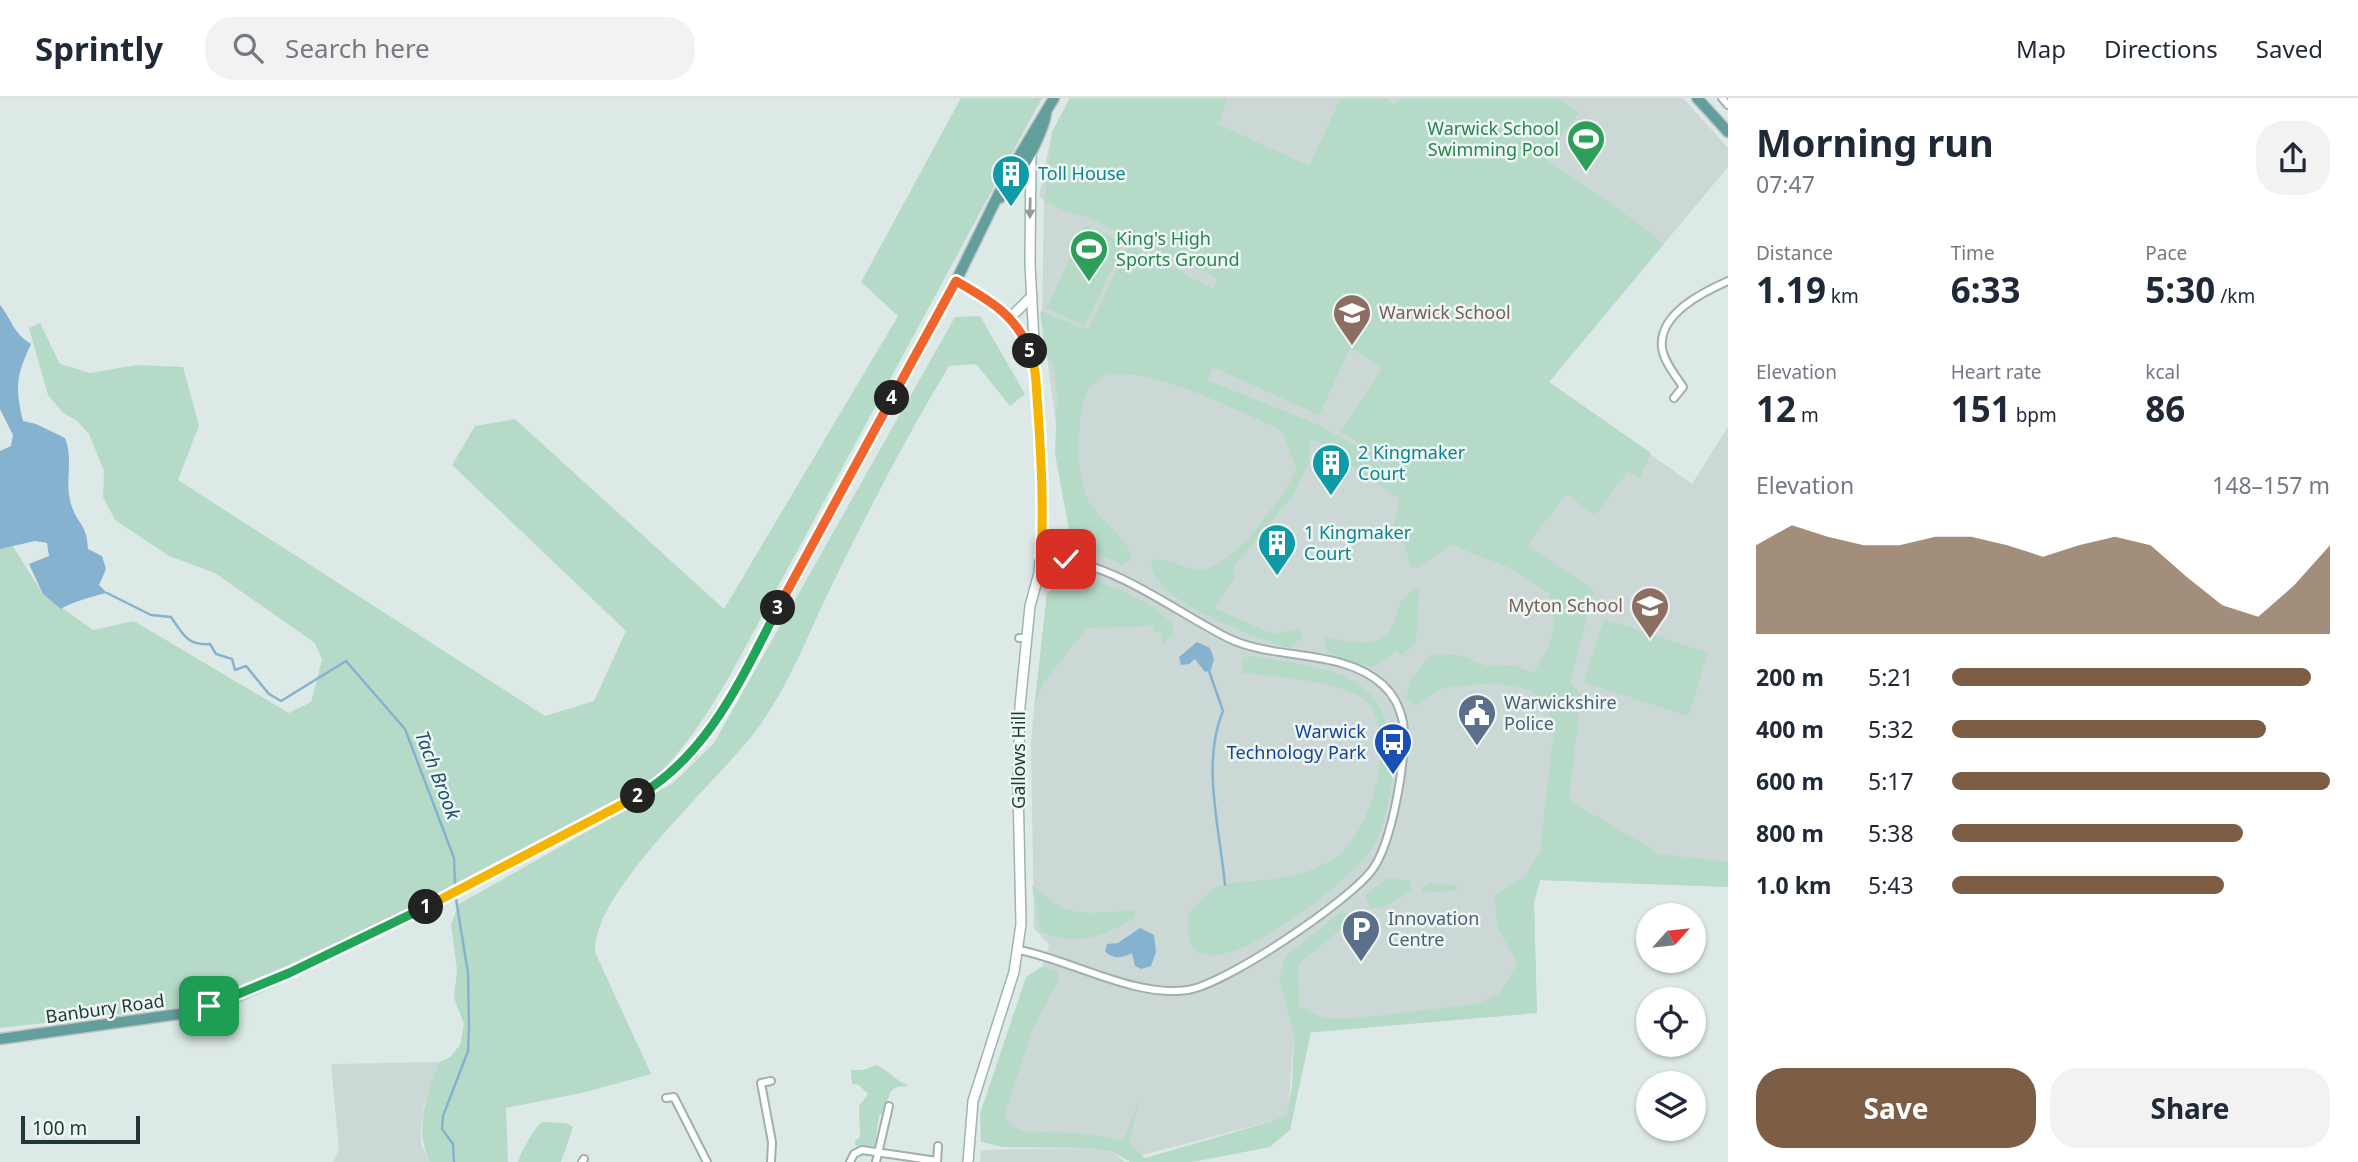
<!DOCTYPE html>
<html lang="en">
<head>
<meta charset="utf-8">
<style>
	body { margin:0; font-family:"Noto Sans",sans-serif; background:#f2f2f3; color:#1f2937; height:100vh; display:flex; flex-direction:column; font-size:26px; white-space:nowrap }
	* { box-sizing:border-box; margin:0 }
	p { font-size:23px; color:#747a83 }
	.icon { flex:none; width:38px; height:38px; fill:none; stroke:currentColor; stroke-width:2; stroke-linecap:round; stroke-linejoin:round }
	.map { position:relative; flex:1; overflow:hidden }
	.sheet { display:flex; flex-direction:column; background:#fff; width:630px }
	.sheet>* { flex:none }
	.needle { width:46px; rotate:63deg }
	.controls { position:absolute; left:1636px; top:805px; display:grid; gap:14px }
	.controls a { display:grid; place-items:center; width:70px; height:70px; border-radius:50%; background:#fff; box-shadow:0 2px 5px #0004; font-size:35px }
	.scale { position:absolute; left:21px; bottom:18px; width:119px; box-sizing:border-box; padding-left:7px; border:4px solid #1f3836; border-top:0; font-size:19px; line-height:24px; white-space:nowrap; color:#1f3836; -webkit-text-stroke:5px #edf6f3; paint-order:stroke }
	.pin { position:absolute; display:grid; place-items:center; width:60px; height:60px; color:#fff; margin:-30px; border-radius:14px; box-shadow:0 4px 10px #0006 }
	.km { position:absolute; width:35px; height:35px; margin:-18px; border-radius:50%; background:#222; color:#fff; font-size:19px; line-height:35px; text-align:center }
	.round { display:grid; place-items:center; flex:none; width:74px; height:74px; border-radius:28px; background:#f2f2f3 }
	.head { display:flex; align-items:center; justify-content:space-between; height:119px; padding:0 28px }
	h1 { font-size:38px; font-weight:700; line-height:52px }
	.stats { display:grid; grid-template-columns:repeat(3,1fr); gap:10px; height:119px; padding:7px 28px }
	.stats div { display:grid; align-content:center }
	.stats b { font-size:35px; font-weight:700 }
	.stats small { font-size:19px; font-weight:400 }
	.stats p { font-size:19px }
	.chart { height:196px; padding:14px 28px }
	.chart p { display:flex; justify-content:space-between }
	.chart svg { width:100%; height:126px; margin-top:7px; fill:#7d5d44; opacity:.7 }
	.button { display:flex; gap:14px; margin-top:auto; padding:14px 28px }
	.button a { flex:1; height:80px; border-radius:28px; background:#7d5d44; color:#fff; font-size:28px; font-weight:700; line-height:80px; text-align:center }
	.button a+a { background:#f2f2f3; color:#1f2937 }
	ul { padding:0 28px; list-style:none; font-size:23px }
	li { display:grid; grid-template-columns:112px 84px 1fr; align-items:center; height:52px }
	li i { height:18px; border-radius:9px; background:#7d5d44 }
	header { display:flex; align-items:center; gap:42px; box-sizing:border-box; height:98px; padding:0 35px; background:#fff; border-bottom:2px solid #e0e1e3 }
	header strong { font-size:33px }
	nav { display:flex; gap:38px; margin-inline-start:auto; font-size:24px }
	.search { width:490px; height:63px; background:#f2f2f3; display:flex; align-items:center; gap:18px; box-sizing:border-box; padding:0 24px; border-radius:28px; color:#747a83; font-size:26px }
	main { display:flex; flex:1; min-height:0 }
	.map>svg:first-child { display:block }
	.built { fill:#cbd8d5 }
	.green { fill:#b6dac8; fill-rule:evenodd }
	.water { fill:#85b2ce }
	.lines { fill:none; stroke-linecap:round; stroke-linejoin:round }
	.stream { stroke:#85b2ce; stroke-width:2.5 }
	.street-casing { stroke:#a0b0ae; stroke-width:10 }
	.secondary-casing { stroke:#9db4b1; stroke-width:12 }
	.primary-casing { stroke:#bcc3c3; stroke-width:13 }
	.street { stroke:#fff; stroke-width:6 }
	.secondary { stroke:#fff; stroke-width:9 }
	.primary { stroke:#629e9c; stroke-width:10 }
	.oneway { fill:#8f9c9a }
	.split-1-casing { stroke:#fff; stroke-width:14 }
	.split-2-casing { stroke:#fff; stroke-width:14 }
	.split-3-casing { stroke:#fff; stroke-width:14 }
	.split-4-casing { stroke:#fff; stroke-width:14 }
	.split-5-casing { stroke:#fff; stroke-width:14 }
	.split-6-casing { stroke:#fff; stroke-width:14 }
	.split-1 { stroke:#22a559; stroke-width:9 }
	.split-2 { stroke:#f5b400; stroke-width:9 }
	.split-3 { stroke:#22a559; stroke-width:9 }
	.split-4 { stroke:#f0652b; stroke-width:9 }
	.split-5 { stroke:#f0652b; stroke-width:9 }
	.split-6 { stroke:#f5b400; stroke-width:9 }
	.labels { text-anchor:middle; stroke-width:5; stroke-linejoin:round; paint-order:stroke }
	.leisure-label { font-size:18px; fill:#27864d; stroke:#edf6f3; text-anchor:end }
	.culture-label { font-size:18px; fill:#0d838f; stroke:#edf6f3; text-anchor:start }
	.education-label { font-size:18px; fill:#785e54; stroke:#edf6f3; text-anchor:start }
	.service-label { font-size:18px; fill:#4e5e75; stroke:#edf6f3; text-anchor:start }
	.transit-label { font-size:18px; fill:#164399; stroke:#edf6f3; text-anchor:end }
	.street-label { font-size:18px; fill:#1f3836; stroke:#edf6f3 }
	.water-label { font-size:19px; font-style:italic; fill:#1b5071; stroke:#edf6f3 }
</style>
</head>
<body>
<header>
<strong>Sprintly</strong>
<div class="search"><svg class="icon" aria-label="search" viewBox="0 0 24 24"><circle cx="10" cy="10" r="6"/><path d="M15 15l6 6"/></svg>Search here</div>
<nav><a>Map</a><a>Directions</a><a>Saved</a></nav>
</header>
<main>
<div class="map">
<svg width="1728" height="1064" viewBox="0 0 1728 1064">
	<rect width="100%" height="100%" fill="#dde9e6"/>
	<g class="built">
		<path d="M1070,0H1683L1728,50V69L1549,284L1692,386L1728,329V789L1540,782L1534,804L1537,915L1294,936L1288,1015L1280,1021L1139,1058L1093,1044L991,1035L1049,847L1034,830L1031,645L1034,611L1044,584L1067,555L1065,495L1081,449L1070,431L1042,222L1044,103L1039,98L1052,34Z"/>
		<path d="M439,964L424,1007L421,1029V1047L430,1064H333L339,1051L331,966Z"/>
		<path d="M1092,1050L1113,1054L1125,1064H980L981,1052Z"/>
	</g>
	<g class="green">
		<path d="M961,0H1042L728,581C705,619 684,653 651,683L465,782L233,895L183,909L0,930V428L43,496L93,532L134,523L289,615L311,604L322,562L315,545L215,475L169,458L115,422L103,399L104,373L89,336L77,323L62,314L48,297L29,230L40,225L60,266L90,275L137,267L183,269L199,327L178,382L545,618L594,603L626,533L452,367L475,328L515,321L724,511L898,218L861,184Z"/>
		<path d="M1070,0H1228L1218,26L1309,68L1341,0H1386L1393,8L1403,0H1557L1579,15L1545,61L1644,129L1663,147L1549,284L1651,355L1640,380L1628,373L1595,417L1566,396L1527,448L1594,492L1570,584L1581,597L1569,702L1660,756L1728,764V789L1540,782L1534,804L1537,915L1311,934L1290,1032L1270,1049L1193,1064H1130L1113,1054L1092,1050L1003,1049L981,1044L980,1016L1026,879L1041,869L1057,873L1059,882L1033,930L1004,1018L1012,1028L1022,1033L1087,1036L1123,1043L1139,1002L1129,1046L1145,1060L1273,1023L1287,1016L1292,987L1294,936L1279,879L1286,857L1341,814L1348,815L1353,821L1298,866L1299,908L1323,920L1350,921L1477,906L1500,895L1518,864L1498,832L1494,797L1524,779L1540,753L1554,633L1546,606L1531,592L1494,585L1445,589L1415,608L1407,602L1409,583L1432,556L1459,557L1487,568L1512,567L1533,575C1555,542 1556,534 1549,495L1510,470L1452,447L1417,470L1411,468L1404,446L1392,434L1400,401L1346,364V353L1309,341V365L1293,397L1233,470L1235,479L1214,510L1272,536L1300,530L1302,539L1289,550C1258,540 1145,502 1152,462C1169,459 1184,472 1200,472C1233,471 1283,398 1297,371L1281,332C1240,314 1151,268 1109,277C1088,281 1081,305 1080,323C1078,345 1078,370 1084,392C1092,421 1126,433 1132,461L1122,467L1071,443L1055,356L1057,298L1054,268L1045,255L1040,213L1088,232L1129,146L1213,191L1218,181L1090,120L1065,113L1044,103L1052,34ZM1350,250L1382,269L1341,334L1408,375L1312,324L1207,282L1213,269L1319,317Z"/>
		<path d="M1085,127L1124,145L1085,228L1047,210Z"/>
		<path d="M980,218L1025,296L1010,308L976,266L949,268C905,341 866,417 829,493C807,539 788,589 758,630C719,683 593,792 595,854L651,976L582,995L506,1010L508,1064H430C413,1029 427,998 439,964L450,959L460,947L464,926L454,900L457,872L451,826L459,806L673,685L714,645L955,219Z"/>
		<path d="M1081,479C1114,489 1150,500 1173,527V535L1163,547L1160,534L1153,533V528L1087,530L1044,584L1034,611L1047,495L1061,484Z"/>
		<path d="M1419,490L1416,545L1402,557L1396,553C1389,559 1381,568 1371,568C1359,568 1332,558 1324,549L1326,539C1421,563 1377,503 1419,490Z"/>
		<path d="M1604,521L1708,555L1688,618L1584,584Z"/>
		<path d="M1252,558C1291,566 1351,567 1376,603C1384,614 1386,629 1395,641C1392,676 1391,719 1372,750C1354,780 1230,879 1197,853C1187,846 1188,830 1187,818C1196,808 1205,795 1217,789C1228,784 1243,784 1254,783C1282,781 1317,775 1340,756C1372,728 1399,638 1366,603C1347,584 1269,577 1242,575V562Z"/>
		<path d="M1387,780L1410,783L1412,792L1381,810H1370L1365,797Z"/>
		<path d="M1431,785L1457,788V792L1423,795L1422,790Z"/>
		<path d="M1032,787C1072,825 1085,813 1135,813L1134,819C1103,840 1078,848 1041,834Z"/>
		<path d="M876,967C890,972 895,983 909,988C880,987 894,1007 879,1018L875,1048H856L855,1043L860,1039L859,1008L868,996L859,987L852,986L851,972H864Z"/>
		<path d="M542,1024L566,1025L573,1029L561,1064H518C521,1053 534,1031 542,1024Z"/>
	</g>
	<g class="water">
		<path d="M0,207C12,222 13,235 31,246C16,278 15,289 23,323L36,326L65,340C74,363 64,383 71,406C77,426 87,426 88,451L102,458L106,471L99,487L107,495C99,496 67,506 61,511L43,496L29,466L49,458L47,445L35,443L0,451V353L11,348L13,337L0,311Z"/>
		<path d="M1197,544L1210,550L1214,561L1211,572L1205,574L1195,561L1189,566L1181,567L1179,559Z"/>
		<path d="M1140,830L1154,837L1156,854L1151,868L1141,871L1135,868L1132,855C1122,860 1113,862 1105,853L1107,846L1118,845Z"/>
	</g>
	<g class="lines">
		<g class="stream">
			<path d="M107,495L151,517L171,519C183,536 187,548 210,546L216,556L232,561L235,572L246,568L269,596L281,603L346,563L405,631L454,760L455,786"/>
			<path d="M1209,573L1223,613C1201,665 1220,732 1225,787"/>
			<path d="M454,1064L453,1046L442,1031L443,1018L468,953L469,928L468,875L456,801"/>
		</g>
		<defs>
			<g id="street">
				<path d="M1722,0L1728,7"/>
				<path d="M1674,300L1683,289C1676,278 1664,264 1662,250C1658,216 1703,194 1728,183"/>
				<path d="M1019,540H1026"/>
				<path d="M1019,852C1071,862 1135,900 1188,892C1226,886 1348,804 1372,772C1392,746 1408,656 1403,624C1400,610 1394,597 1383,587C1343,550 1275,563 1228,540C1167,509 1112,462 1041,459"/>
				<path d="M771,983L761,985L772,1044L771,1064"/>
				<path d="M666,1000L674,999L707,1064"/>
				<path d="M582,1064L584,1061"/>
				<path d="M850,1064L854,1056L862,1052L937,1063"/>
				<path d="M876,1064L889,1008"/>
				<path d="M937,1064L938,1048"/>
			</g>
			<g id="secondary">
				<path d="M956,183C995,205 1015,216 1032,260"/>
				<path d="M1011,219L1032,198"/>
				<path d="M968,1064L973,1003L1014,874L1021,826L1018,688L1020,608L1030,508L1039,475L1043,422L1030,166L1031,54"/>
			</g>
			<g id="primary">
				<path d="M1697,0L1728,34"/>
				<path d="M1000,100C1017,83 1042,39 1046,16"/>
				<path d="M0,941L179,916L236,899L289,875L517,762L645,694L691,656L729,602L956,183L1009,75L1054,0"/>
			</g>
		</defs>
		<use href="#street" class="street-casing"/>
		<use href="#secondary" class="secondary-casing"/>
		<use href="#primary" class="primary-casing"/>
		<use href="#street" class="street"/>
		<use href="#secondary" class="secondary"/>
		<use href="#primary" class="primary"/>
	</g>
	<defs><path id="oneway-solid" d="M-6-.8H1V-3.2L6.5 0L1 3.2V.8H-6Z" transform="scale(1.75)"/></defs>
	<use class="oneway" href="#oneway-solid" transform="translate(1030 110) rotate(91)"/>
	<g class="lines">
		<defs>
			<path id="split-1" d="M209,908L289,875L426,809"/>
			<path id="split-2" d="M426,809L638,698"/>
			<path id="split-3" d="M638,698C709,656 741,581 778,510"/>
			<path id="split-4" d="M778,510L892,300"/>
			<path id="split-5" d="M892,300L956,183C989,202 1015,216 1030,253"/>
			<path id="split-6" d="M1030,253C1037,272 1036,292 1038,312C1041,361 1044,410 1041,459L1066,461"/>
		</defs>
		<use href="#split-1" class="split-1-casing"/>
		<use href="#split-2" class="split-2-casing"/>
		<use href="#split-3" class="split-3-casing"/>
		<use href="#split-4" class="split-4-casing"/>
		<use href="#split-5" class="split-5-casing"/>
		<use href="#split-6" class="split-6-casing"/>
		<use href="#split-1" class="split-1"/>
		<use href="#split-2" class="split-2"/>
		<use href="#split-3" class="split-3"/>
		<use href="#split-4" class="split-4"/>
		<use href="#split-5" class="split-5"/>
		<use href="#split-6" class="split-6"/>
	</g>
	<defs>
		<symbol id="stadium-pin" viewBox="-11 -11 22 30"><path d="M0 17L-7.5 6A9.5 9.5 0 1 1 7.5 6Z" fill="#2e9e5b" stroke="#edf6f3"/><path d="M0-5a6.5 5 0 1 0 0 10a6.5 5 0 1 0 0-10ZM-3.5-1.8h7v3.6h-7Z" fill="#fff"/></symbol>
		<symbol id="building-pin" viewBox="-11 -11 22 30"><path d="M0 17L-7.5 6A9.5 9.5 0 1 1 7.5 6Z" fill="#0f9aa8" stroke="#edf6f3"/><path d="M-4-6H4V6H1V3H-1V6H-4ZM-2.5-4.3h1.7v1.8h-1.7ZM.8-4.3h1.7v1.8H.8ZM-2.5-1h1.7V.8h-1.7ZM.8-1h1.7V.8H.8Z" fill="#fff"/></symbol>
		<symbol id="school-pin" viewBox="-11 -11 22 30"><path d="M0 17L-7.5 6A9.5 9.5 0 1 1 7.5 6Z" fill="#8d6e63" stroke="#edf6f3"/><path d="M0-5L7-2L0 1L-7-2ZM-4 1L0 2.5L4 1V4Q0 6-4 4Z" fill="#fff"/></symbol>
		<symbol id="civic-pin" viewBox="-11 -11 22 30"><path d="M0 17L-7.5 6A9.5 9.5 0 1 1 7.5 6Z" fill="#5c6f8a" stroke="#edf6f3"/><path d="M-.6-6.5H3V-4.5H.6V-3L4-1V1h2V6H-6V1h2V-1L-.6-3ZM-1.2 2.5V6h2.4V2.5Z" fill="#fff"/></symbol>
		<symbol id="bus-pin" viewBox="-11 -11 22 30"><path d="M0 17L-7.5 6A9.5 9.5 0 1 1 7.5 6Z" fill="#1a4fb4" stroke="#edf6f3"/><path d="M-5-6H5V4H4V6H2V4H-2V6H-4V4H-5ZM-3.5-4V0h7V-4ZM-3.5 1.2v1.5H-2V1.2ZM2 1.2v1.5H3.5V1.2Z" fill="#fff"/></symbol>
		<symbol id="parking-pin" viewBox="-11 -11 22 30"><path d="M0 17L-7.5 6A9.5 9.5 0 1 1 7.5 6Z" fill="#5c6f8a" stroke="#edf6f3"/><path d="M-3.5-5.5H1a3.5 3.5 0 0 1 0 7H-1V5.5H-3.5ZM-1-3.4V-.6H.8a1.4 1.4 0 0 0 0-2.8Z" fill="#fff"/></symbol>
	</defs>
	<g fill-rule="evenodd">
		<use href="#stadium-pin" x="1564" y="19" width="44" height="60"/>
		<use href="#building-pin" x="989" y="54" width="44" height="60"/>
		<use href="#stadium-pin" x="1067" y="129" width="44" height="60"/>
		<use href="#school-pin" x="1330" y="193" width="44" height="60"/>
		<use href="#building-pin" x="1309" y="343" width="44" height="60"/>
		<use href="#building-pin" x="1255" y="423" width="44" height="60"/>
		<use href="#school-pin" x="1628" y="486" width="44" height="60"/>
		<use href="#civic-pin" x="1455" y="593" width="44" height="60"/>
		<use href="#bus-pin" x="1371" y="622" width="44" height="60"/>
		<use href="#parking-pin" x="1339" y="809" width="44" height="60"/>
	</g>
	<g class="labels">
		<g class="leisure-label">
			<text x="1559" y="37">Warwick School<tspan x="1559" dy="21">Swimming Pool</tspan></text>
			<text x="1116" y="147" text-anchor="start">King's High<tspan x="1116" dy="21">Sports Ground</tspan></text>
		</g>
		<g class="culture-label">
			<text x="1038" y="82">Toll House</text>
			<text x="1358" y="361">2 Kingmaker<tspan x="1358" dy="21">Court</tspan></text>
			<text x="1304" y="441">1 Kingmaker<tspan x="1304" dy="21">Court</tspan></text>
		</g>
		<g class="education-label">
			<text x="1379" y="221">Warwick School</text>
			<text x="1623" y="514" text-anchor="end">Myton School</text>
		</g>
		<g class="service-label">
			<text x="1504" y="611">Warwickshire<tspan x="1504" dy="21">Police</tspan></text>
			<text x="1388" y="827">Innovation<tspan x="1388" dy="21">Centre</tspan></text>
		</g>
		<g class="transit-label">
			<text x="1366" y="640">Warwick<tspan x="1366" dy="21">Technology Park</tspan></text>
		</g>
		<g class="street-label">
			<text transform="translate(1019 662) rotate(-90)" y="6">Gallows Hill</text>
			<text transform="translate(105 911) rotate(-8)" y="6">Banbury Road</text>
		</g>
		<g class="water-label">
			<text transform="translate(438 677) rotate(69)" y="7">Tach Brook</text>
		</g>
	</g>
</svg>
<div class="controls">
<a><svg class="needle" viewBox="-14 -14 28 28"><path d="M0-13l5 13h-10z" fill="#e53935"/><path d="M0 13l5-13h-10z" fill="#747a83"/></svg></a>
<a><svg class="icon" aria-label="locate" viewBox="0 0 24 24"><circle cx="12" cy="12" r="6"/><path d="M12 2v4M12 18v4M2 12h4M18 12h4"/></svg></a>
<a><svg class="icon" aria-label="layers" viewBox="0 0 24 24"><path d="M12 4l9 5-9 5-9-5zM3 14l9 5 9-5"/></svg></a>
</div>
<div class="scale">100 m</div>
<div class="pin" style="left:209px;top:908px;background:#1e9e55"><svg class="icon" aria-label="arrive" viewBox="0 0 24 24"><path d="M6 21V4h12l-3 4 3 4H6"/></svg></div>
<div class="pin" style="left:1066px;top:461px;background:#d93025"><svg class="icon" aria-label="check" viewBox="0 0 24 24"><path d="M5 12l5 5 9-10"/></svg></div>
<b class="km" style="left:426px;top:809px">1</b>
<b class="km" style="left:638px;top:698px">2</b>
<b class="km" style="left:778px;top:510px">3</b>
<b class="km" style="left:892px;top:300px">4</b>
<b class="km" style="left:1030px;top:253px">5</b>
</div>
<section class="sheet">
<div class="head"><div><h1>Morning run</h1><p>07:47</p></div><a class="round"><svg class="icon" aria-label="share" viewBox="0 0 24 24"><path d="M12 15V3M7 8l5-5 5 5M5 13v7h14v-7"/></svg></a></div>
<div class="stats">
<div><p>Distance</p><b>1.19<small> km</small></b></div>
<div><p>Time</p><b>6:33</b></div>
<div><p>Pace</p><b>5:30<small> /km</small></b></div>
</div>
<div class="stats">
<div><p>Elevation</p><b>12<small> m</small></b></div>
<div><p>Heart rate</p><b>151<small> bpm</small></b></div>
<div><p>kcal</p><b>86</b></div>
</div>
<div class="chart"><p><span>Elevation</span>148–157 m</p>
<svg viewBox="0 0 160 44" preserveAspectRatio="none"><path d="M0 44V13L10 6L20 10L30 13L40 13L50 10L60 10L70 13L80 17L90 13L100 10L110 13L120 24L130 34L140 38L150 27L160 13V44z"/></svg>
</div>
<ul>
<li><b>200 m</b>5:21<i style="width:95%"></i></li>
<li><b>400 m</b>5:32<i style="width:83%"></i></li>
<li><b>600 m</b>5:17<i style="width:100%"></i></li>
<li><b>800 m</b>5:38<i style="width:77%"></i></li>
<li><b>1.0 km</b>5:43<i style="width:72%"></i></li>
</ul>
<div class="button"><a>Save</a><a>Share</a></div>
</section>
</main>
</body>
</html>
